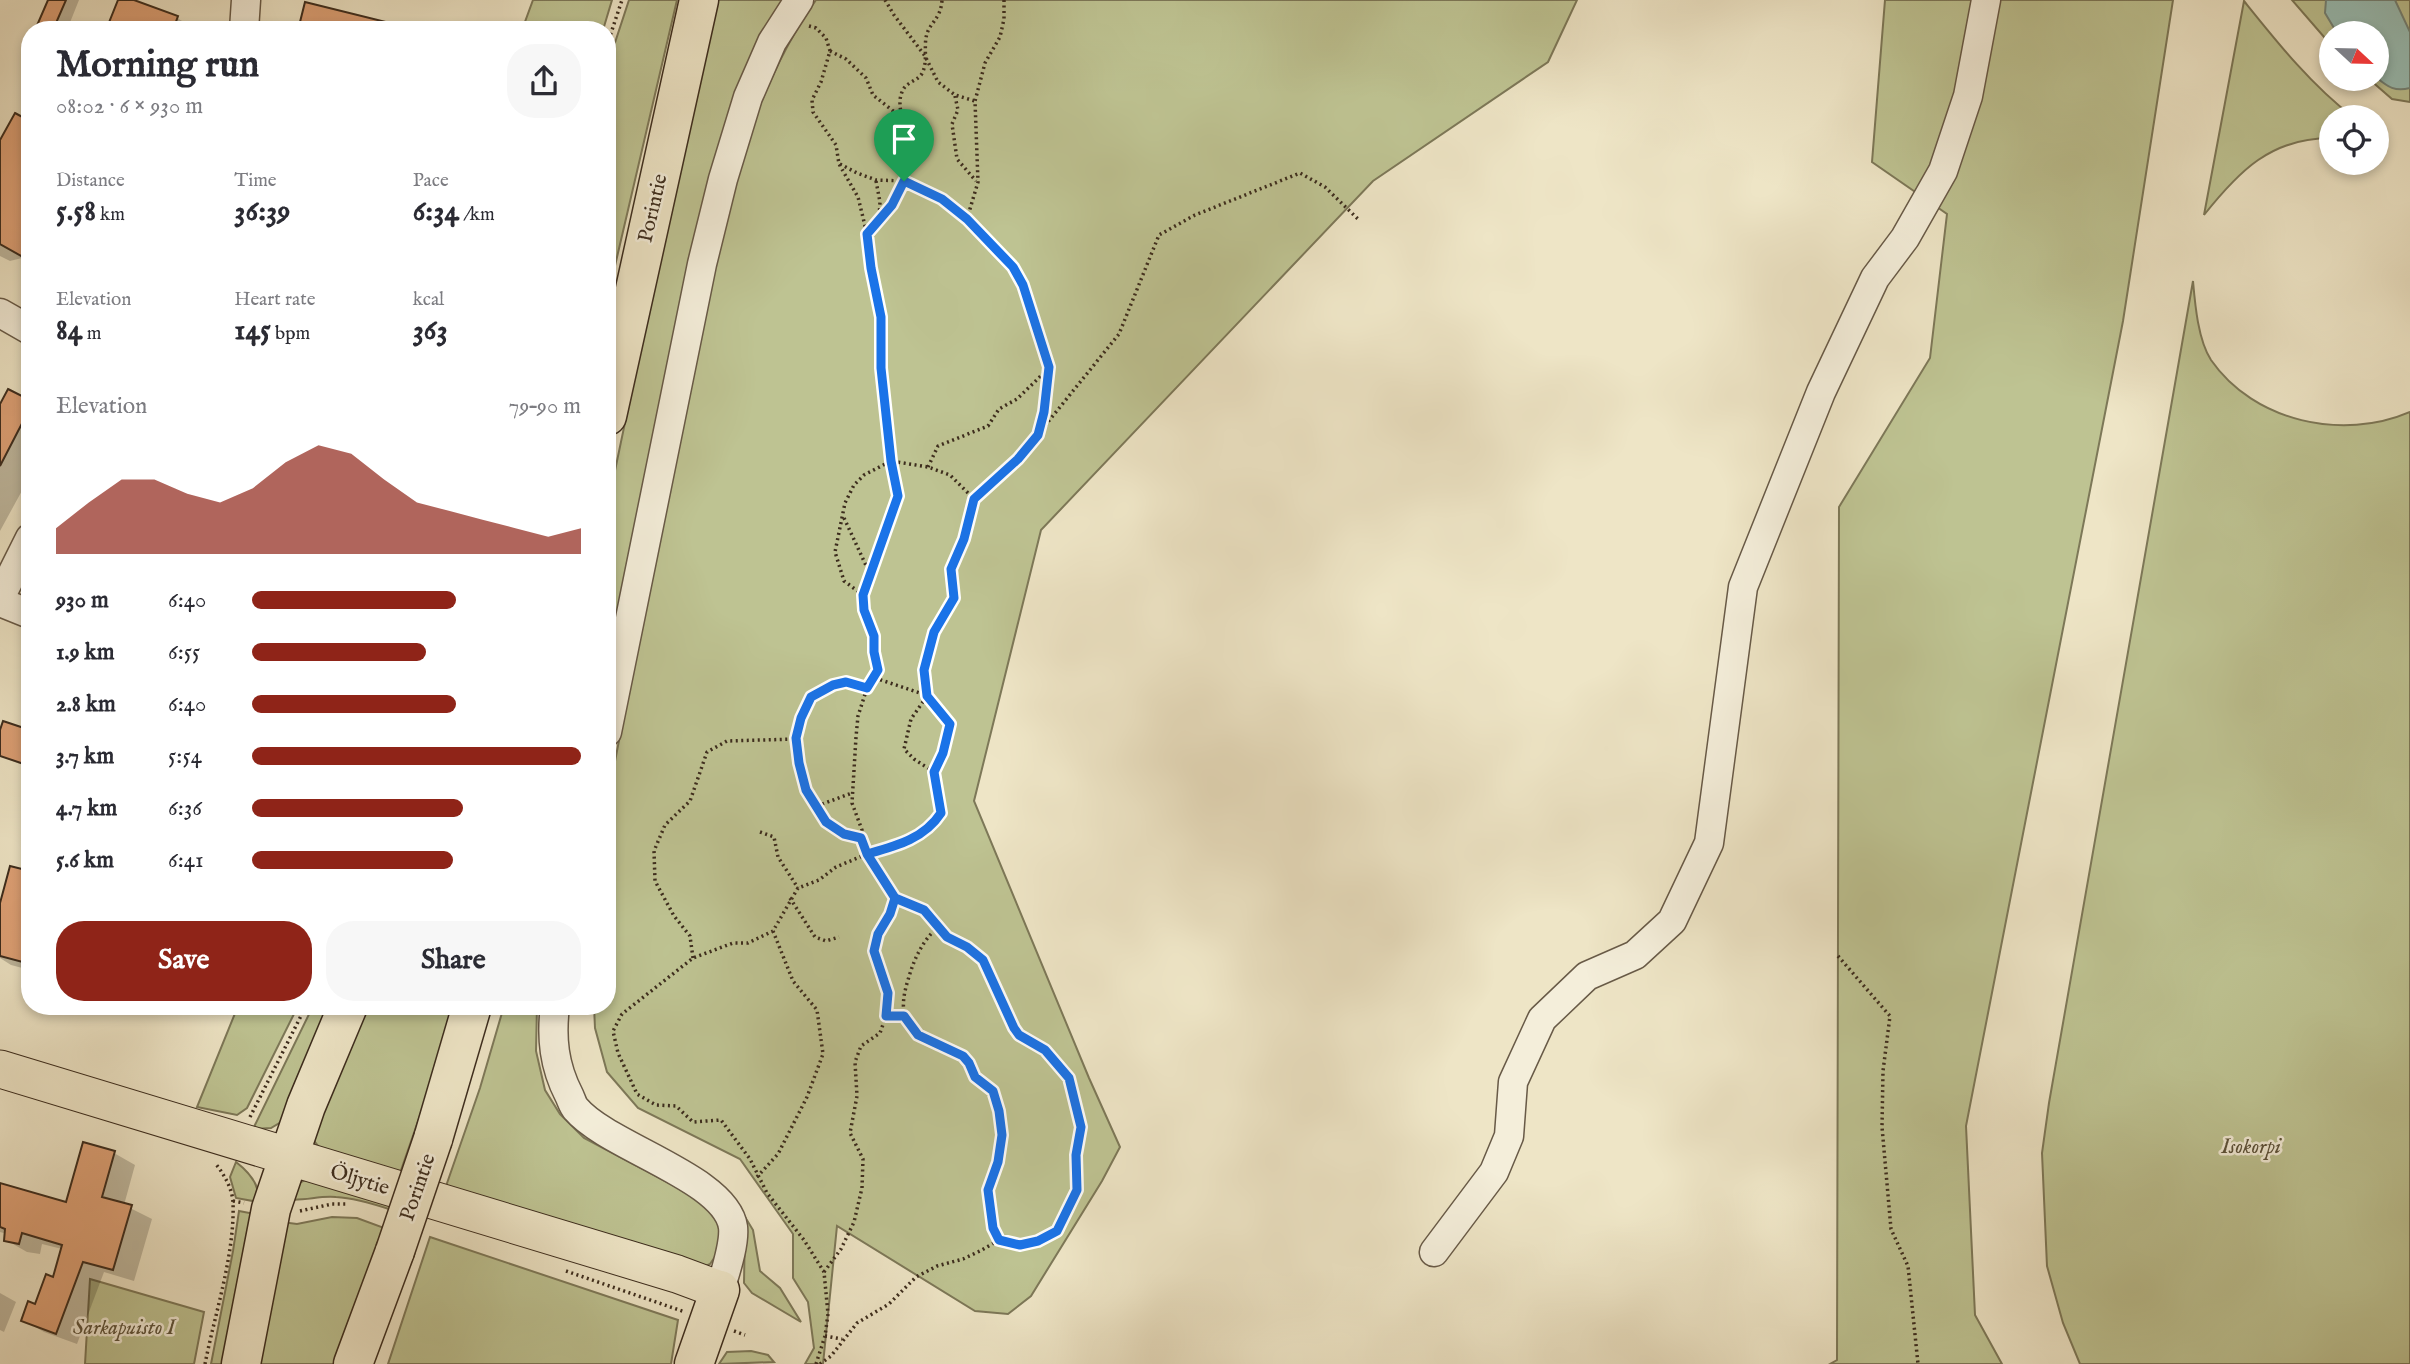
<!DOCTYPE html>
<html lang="en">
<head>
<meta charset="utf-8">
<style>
	body { margin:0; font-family:"IM FELL English",serif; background:#f7f7f7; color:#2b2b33; height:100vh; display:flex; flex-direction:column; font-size:26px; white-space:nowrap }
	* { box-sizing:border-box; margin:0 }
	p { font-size:23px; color:#7c7c81 }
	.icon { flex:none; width:38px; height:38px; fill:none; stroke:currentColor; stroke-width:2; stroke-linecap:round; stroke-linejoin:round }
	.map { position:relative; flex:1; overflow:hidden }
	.side { position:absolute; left:21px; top:21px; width:595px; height:994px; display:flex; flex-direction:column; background:#fff; border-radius:28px; box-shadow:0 4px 10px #0003 }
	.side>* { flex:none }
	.needle { width:46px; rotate:112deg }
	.buttons { position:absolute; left:2319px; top:21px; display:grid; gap:14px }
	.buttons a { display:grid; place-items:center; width:70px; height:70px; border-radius:50%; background:#fff; box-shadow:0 4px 10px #0003; font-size:35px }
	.pin { position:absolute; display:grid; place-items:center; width:60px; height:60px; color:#fff; margin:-72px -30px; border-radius:50% 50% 50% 0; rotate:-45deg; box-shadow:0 0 7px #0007 }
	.pin .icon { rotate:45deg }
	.round { display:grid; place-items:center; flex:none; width:74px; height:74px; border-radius:28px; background:#f7f7f7 }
	.headline { display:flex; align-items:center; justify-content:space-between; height:119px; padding:0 35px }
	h1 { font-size:38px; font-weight:700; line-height:52px }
	.metrics { display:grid; grid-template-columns:repeat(3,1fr); gap:10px; height:119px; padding:7px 35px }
	.metrics div { display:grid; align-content:center }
	.metrics b { font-size:30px; font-weight:700 }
	.metrics small { font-size:19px; font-weight:400 }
	.metrics p { font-size:19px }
	.chart { height:196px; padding:14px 35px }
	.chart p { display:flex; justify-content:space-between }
	.chart svg { width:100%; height:126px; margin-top:7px; fill:#8f2418; opacity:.7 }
	.action { display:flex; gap:14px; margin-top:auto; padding:14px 35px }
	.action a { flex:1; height:80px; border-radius:28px; background:#8f2418; color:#fff; font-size:28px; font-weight:700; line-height:80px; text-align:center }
	.action a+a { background:#f7f7f7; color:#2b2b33 }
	ul { padding:0 35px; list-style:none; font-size:23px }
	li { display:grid; grid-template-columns:112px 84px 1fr; align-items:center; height:52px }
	li i { height:18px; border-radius:9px; background:#8f2418 }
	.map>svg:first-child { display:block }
	.green { fill:#bec392; stroke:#7d7858; stroke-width:2 }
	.water { fill:#99bfb6; stroke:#748479; stroke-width:2 }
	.shadow { fill:#0003 }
	.building { fill:#dea176; stroke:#3c2c1d; stroke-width:2 }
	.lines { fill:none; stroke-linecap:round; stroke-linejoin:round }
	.minor-casing { stroke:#685a47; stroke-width:31 }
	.major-casing { stroke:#3c2c1d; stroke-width:39 }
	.highway-casing { stroke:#3c2c1d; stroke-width:41 }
	.path { stroke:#3c2c1d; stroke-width:3.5; stroke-dasharray:2 3.5; stroke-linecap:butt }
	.minor { stroke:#f4eeda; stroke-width:28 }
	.major { stroke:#eee5c6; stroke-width:37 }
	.highway { stroke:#eee5c6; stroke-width:38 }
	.highway-bridge-casing { stroke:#3c2c1d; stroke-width:41; stroke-linecap:butt }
	.highway-bridge { stroke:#eee5c6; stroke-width:38 }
	.route-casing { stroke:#fff; stroke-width:14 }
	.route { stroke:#1a73e8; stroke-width:9 }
	.labels { text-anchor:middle; stroke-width:5; stroke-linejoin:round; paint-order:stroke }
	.street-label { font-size:21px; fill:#3c2c1d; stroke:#f4eeda }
	.park-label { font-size:21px; font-style:italic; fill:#5c523a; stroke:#f4eeda }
</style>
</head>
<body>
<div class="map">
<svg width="2410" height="1364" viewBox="0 0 2410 1364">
	<rect width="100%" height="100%" fill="#eee5c6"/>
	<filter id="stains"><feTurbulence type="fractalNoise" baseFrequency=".00286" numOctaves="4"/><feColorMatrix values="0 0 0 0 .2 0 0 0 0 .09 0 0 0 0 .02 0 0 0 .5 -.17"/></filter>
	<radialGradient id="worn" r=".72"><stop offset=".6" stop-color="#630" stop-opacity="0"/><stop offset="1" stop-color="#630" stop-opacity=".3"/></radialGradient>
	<g class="green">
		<path d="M533,0H612L603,30H522Z"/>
		<path d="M629,0H677L607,300V67Z"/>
		<path d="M713,0H785L698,226L607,666V509Z"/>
		<path d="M816,0H1577L1548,62L1373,181L1041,530L974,801L1089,1078L1120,1147L1102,1181L1031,1296L1008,1314L975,1311L837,1226L823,1364H805L814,1348L808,1302L793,1278V1234L740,1159L638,1108L607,1072L595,1028L594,1006H607V802L720,225C743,146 768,68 816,0Z"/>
		<path d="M1885,0H2173L2123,321L1966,1126L1975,1315L2002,1364H1830L1837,1360L1839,507L1930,358L1947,214L1872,162Z"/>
		<path d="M2292,0H2410V102L2392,99L2369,79H2376V33H2331V45Z"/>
		<path d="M2244,1C2277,42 2311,85 2353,117H2331V138C2271,138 2239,171 2204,215Z"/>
		<path d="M2193,281C2195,304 2198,340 2211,360C2254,422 2343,441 2410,412V1364H2080L2063,1323L2047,1266L2042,1153L2049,1103Z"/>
		<path d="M238,1006H298L247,1108L237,1115L197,1107Z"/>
		<path d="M313,1006H338L286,1119L271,1128L253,1129Z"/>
		<path d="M357,1006H458L399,1176L323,1152L314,1141Z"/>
		<path d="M504,1006H537L536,1051L545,1090L560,1114L584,1138L684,1191L706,1206L717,1218L722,1232L719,1251L710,1264L700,1269L445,1189L480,1088Z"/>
		<path d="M236,1162C249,1172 261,1185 258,1202L236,1198L230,1177Z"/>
		<path d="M305,1180L393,1205L392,1210C374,1204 355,1198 336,1197C319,1195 303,1202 285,1199L297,1184Z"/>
		<path d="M739,1207L753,1230L760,1271L780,1288L801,1322L752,1293L744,1283L745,1227Z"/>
		<path d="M239,1211L260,1215L233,1364H211L233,1251Z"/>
		<path d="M332,1217L357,1218L387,1229L337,1364H256L282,1222L297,1224Z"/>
		<path d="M430,1237L678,1320L671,1364H388Z"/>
		<path d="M90,1279L204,1312L194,1364H85Z"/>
		<path d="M751,1351L768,1355L774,1362L719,1364L727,1352Z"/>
	</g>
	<path class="water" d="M2326,0H2395L2410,32V88C2395,92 2388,87 2377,78L2376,33H2337L2325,13Z"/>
	<g class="shadow">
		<path d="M50,0H79L67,30H37Z"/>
		<path d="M119,0H129L177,18L197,30H108Z"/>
		<path d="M306,4L409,30H300Z"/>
		<path d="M0,144L26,257L10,261L0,256Z"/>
		<path d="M30,402V464L26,471L30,476L0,531V408Z"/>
		<path d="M30,732V768L0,756V736Z"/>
		<path d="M30,873V970L11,965L0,958V910Z"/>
		<path d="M114,1153L135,1165L124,1205L152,1219L134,1281L104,1272L77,1344L44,1332L23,1320L54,1279L62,1249L42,1244L40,1254L27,1252L6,1240L7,1234L0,1232V1185L67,1204Z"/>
		<path d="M0,1293L16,1302L4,1332L0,1330Z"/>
	</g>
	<g class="building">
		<path d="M48,0H66L53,30H35Z"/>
		<path d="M118,0H134L178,16L173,30H106Z"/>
		<path d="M305,2L394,24V30H298Z"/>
		<path d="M15,113L30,121V261L0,244V140Z"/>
		<path d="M8,389L30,400V408L0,466V404Z"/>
		<path d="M3,721L30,730V766L0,756V730Z"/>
		<path d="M10,866L30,871V964L0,956V903Z"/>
		<path d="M83,1142L115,1151L102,1197L132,1205L113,1270L83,1262L56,1334L21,1321L28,1301L35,1304L46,1274L53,1277L62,1245L22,1233L19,1244L4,1241L5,1229L0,1227V1183L66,1202Z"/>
	</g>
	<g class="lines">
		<defs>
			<g id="minor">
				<path d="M244,30L246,0"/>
				<path d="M0,313L30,330"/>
				<path d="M0,598L30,538"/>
				<path d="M0,602L30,614"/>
				<path d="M607,732L702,264L723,179L748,97L762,65L772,42L799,0"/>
				<path d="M555,1006C551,1038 554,1066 569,1095C571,1099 573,1106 576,1109C608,1147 726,1178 733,1227C735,1244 725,1273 720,1290"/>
				<path d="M1434,1252L1494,1172L1509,1136L1513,1082L1542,1019L1587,976L1635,955L1672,921L1709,843L1743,587L1821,392L1875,278L1905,238L1943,171L1968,96L1986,0"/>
			</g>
			<path id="major" d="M0,1069L677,1274L720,1290"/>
			<g id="highway">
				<path d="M607,416L699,0"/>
				<path d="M433,1139L472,1006"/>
				<path d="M241,1364L271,1209L306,1106L348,1006"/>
				<path d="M353,1364L395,1251"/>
				<path d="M694,1364L720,1290"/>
			</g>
		</defs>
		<use href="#minor" class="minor-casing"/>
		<use href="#major" class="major-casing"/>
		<use href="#highway" class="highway-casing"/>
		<g class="path">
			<path d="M885,0L894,15L925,56L938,82L955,95L975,101"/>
			<path d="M1004,0V19L1000,37L985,63L975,101L978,182L967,219L1013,267L1023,285L1049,367L1044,412L1038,434"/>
			<path d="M809,26L816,28L826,38L830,51L821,82L812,100L813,112L836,145L839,164L858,197L867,234L871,268L881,317V368L891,461L898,496L863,595L864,609L874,636V652L878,670L867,688L858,716L856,737L852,803L862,830L861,838L867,854L895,898L924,910L947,937L967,947L983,960L1014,1028L1019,1035L1045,1050L1069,1078L1081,1127L1076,1155L1077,1190L1057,1231L1038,1241L1020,1246L999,1240C992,1226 986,1203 989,1188C994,1158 1006,1143 999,1110C993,1084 986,1092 975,1077C969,1069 970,1060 960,1055C924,1034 891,1034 908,980C914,959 922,941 939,926"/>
			<path d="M607,45L622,0"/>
			<path d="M830,51L846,59L866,78L873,95L902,118"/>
			<path d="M955,96L958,110L952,124L957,159L976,181"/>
			<path d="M840,164L857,173L876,180L904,181L942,199L967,219"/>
			<path d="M876,181L880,202L879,218"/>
			<path d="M867,234C891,207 915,177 908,139C905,125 896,106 902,92C906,82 915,82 921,75C928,65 924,49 926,38C928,23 941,20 942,0"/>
			<path d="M928,467L938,446L988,426L999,409L1017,399L1049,368"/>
			<path d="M844,518L870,574"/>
			<path d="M863,595L844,581L835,552L845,503L854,485L864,475L891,461L928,467L950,475L974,499"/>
			<path d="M875,678L926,695"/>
			<path d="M934,771L943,753L950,724L927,696L924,670L934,632L954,598L952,569L964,539L974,499L1018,459L1119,334L1159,235L1195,215L1300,173L1325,187L1359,220"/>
			<path d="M817,806L852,793"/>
			<path d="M760,832L774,837L778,857L798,888"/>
			<path d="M861,838L844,834L826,822L806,790L799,763L796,739L801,717L811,697L833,685L846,683L867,688"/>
			<path d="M790,898L815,937L826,941L839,937"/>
			<path d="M1838,956L1890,1016L1883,1071L1882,1127L1891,1229L1908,1266L1918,1364"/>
			<path d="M693,958L690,936L674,916L655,881L654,851L665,825L690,801L707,752L727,741L796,739"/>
			<path d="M886,1016H904"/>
			<path d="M250,1117L306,1006"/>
			<path d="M757,1177L778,1154L807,1097L823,1054L817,1010L793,981L773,931"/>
			<path d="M233,1201L244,1203"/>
			<path d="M300,1211L332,1204H348"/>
			<path d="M566,1271L685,1312"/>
			<path d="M824,1272L841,1249L854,1222L862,1188L863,1159L850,1133L857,1096L855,1062L861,1046L880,1033L886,1016L888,993L874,951L878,934L890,914L895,898"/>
			<path d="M734,1331L745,1335"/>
			<path d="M825,1336L842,1339"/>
			<path d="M205,1364C215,1313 235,1254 233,1202C232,1188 224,1174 215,1163"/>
			<path d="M816,1364L825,1336L828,1314L824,1272L804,1240L767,1193L750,1159L721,1120L693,1122L676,1106L656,1105L637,1094L618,1053L613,1031L622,1014L693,958L733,943H748L773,931L798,888L819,880L836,867L867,854L903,845L933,825L941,813L940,794L934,772L914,759L904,749L911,719L927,696"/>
			<path d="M820,1364L831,1356L857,1323L889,1304L916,1277L937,1266L963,1259L980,1251L999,1240"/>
		</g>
		<use href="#minor" class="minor"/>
		<use href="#major" class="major"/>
		<use href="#highway" class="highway"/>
		<defs>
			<path id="highway-bridge" d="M395,1251L433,1139"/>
		</defs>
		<use href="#highway-bridge" class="highway-bridge-casing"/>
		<use href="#highway-bridge" class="highway-bridge"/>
	</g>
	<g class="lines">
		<defs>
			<path id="route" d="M904,181L892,205L867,234L871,268L881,317V368L891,461L898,496L863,595L864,610L874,636V652L878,670L867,688L846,682L833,685L811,697L801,718L796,738L799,763L806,790L826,822L844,834L861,838L867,854L895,898L890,914L878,934L874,951L888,993L886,1016H904L918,1035L963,1056L969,1063L975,1077L993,1091L999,1111L1002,1135L998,1162L988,1190L993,1228L999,1240L1020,1245L1038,1241L1057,1231L1077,1190L1076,1155L1081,1127L1069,1078L1045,1050L1019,1035L1014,1028L983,960L967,947L947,937L924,910L895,898L867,854C896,846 924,839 941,813L934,772L943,753L950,724L927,696L924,670L934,632L954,598L951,569L964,539L974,499L1018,459L1038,435L1044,412L1049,367L1023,285L1013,267L967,219L942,199L904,181"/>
		</defs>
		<use href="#route" class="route-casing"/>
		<use href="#route" class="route"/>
	</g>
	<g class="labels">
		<g class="street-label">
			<text transform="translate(652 208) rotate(-77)" y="7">Porintie</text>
			<text transform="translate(360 1179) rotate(17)" y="7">Öljytie</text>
			<text transform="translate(417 1187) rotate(-71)" y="7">Porintie</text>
		</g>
		<g class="park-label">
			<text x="2251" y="1153">Isokorpi</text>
			<text x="124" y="1334">Sarkapuisto I</text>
		</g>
	</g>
	<rect width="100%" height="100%" filter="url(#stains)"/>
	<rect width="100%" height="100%" fill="url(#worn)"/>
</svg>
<div class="buttons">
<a><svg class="needle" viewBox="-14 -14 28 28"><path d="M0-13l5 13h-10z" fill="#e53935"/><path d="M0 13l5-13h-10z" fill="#7c7c81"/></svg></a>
<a><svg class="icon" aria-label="locate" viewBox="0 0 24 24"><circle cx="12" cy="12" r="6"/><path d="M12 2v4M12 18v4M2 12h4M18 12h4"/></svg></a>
</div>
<div class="pin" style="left:904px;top:181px;background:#1e9e55"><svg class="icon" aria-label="arrive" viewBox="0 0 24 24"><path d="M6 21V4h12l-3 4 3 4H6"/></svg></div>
<section class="side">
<div class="headline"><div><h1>Morning run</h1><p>08:02 · 6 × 930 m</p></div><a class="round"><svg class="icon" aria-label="share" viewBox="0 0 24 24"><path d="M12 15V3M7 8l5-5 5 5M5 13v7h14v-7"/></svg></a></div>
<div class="metrics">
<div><p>Distance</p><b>5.58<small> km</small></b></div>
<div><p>Time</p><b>36:39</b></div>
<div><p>Pace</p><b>6:34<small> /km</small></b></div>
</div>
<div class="metrics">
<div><p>Elevation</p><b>84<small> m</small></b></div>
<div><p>Heart rate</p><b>145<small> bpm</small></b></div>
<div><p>kcal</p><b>363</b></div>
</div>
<div class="chart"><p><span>Elevation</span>79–90 m</p>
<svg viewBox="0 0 160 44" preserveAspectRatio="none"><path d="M0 44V35L10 26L20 18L30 18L40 23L50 26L60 21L70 12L80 6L90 9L100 18L110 26L120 29L130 32L140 35L150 38L160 35V44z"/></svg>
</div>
<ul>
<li><b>930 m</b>6:40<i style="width:62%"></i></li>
<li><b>1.9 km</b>6:55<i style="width:53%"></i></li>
<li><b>2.8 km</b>6:40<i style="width:62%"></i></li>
<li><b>3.7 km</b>5:54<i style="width:100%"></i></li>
<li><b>4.7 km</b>6:36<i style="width:64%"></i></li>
<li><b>5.6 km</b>6:41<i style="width:61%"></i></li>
</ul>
<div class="action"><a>Save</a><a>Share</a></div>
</section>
</div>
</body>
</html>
